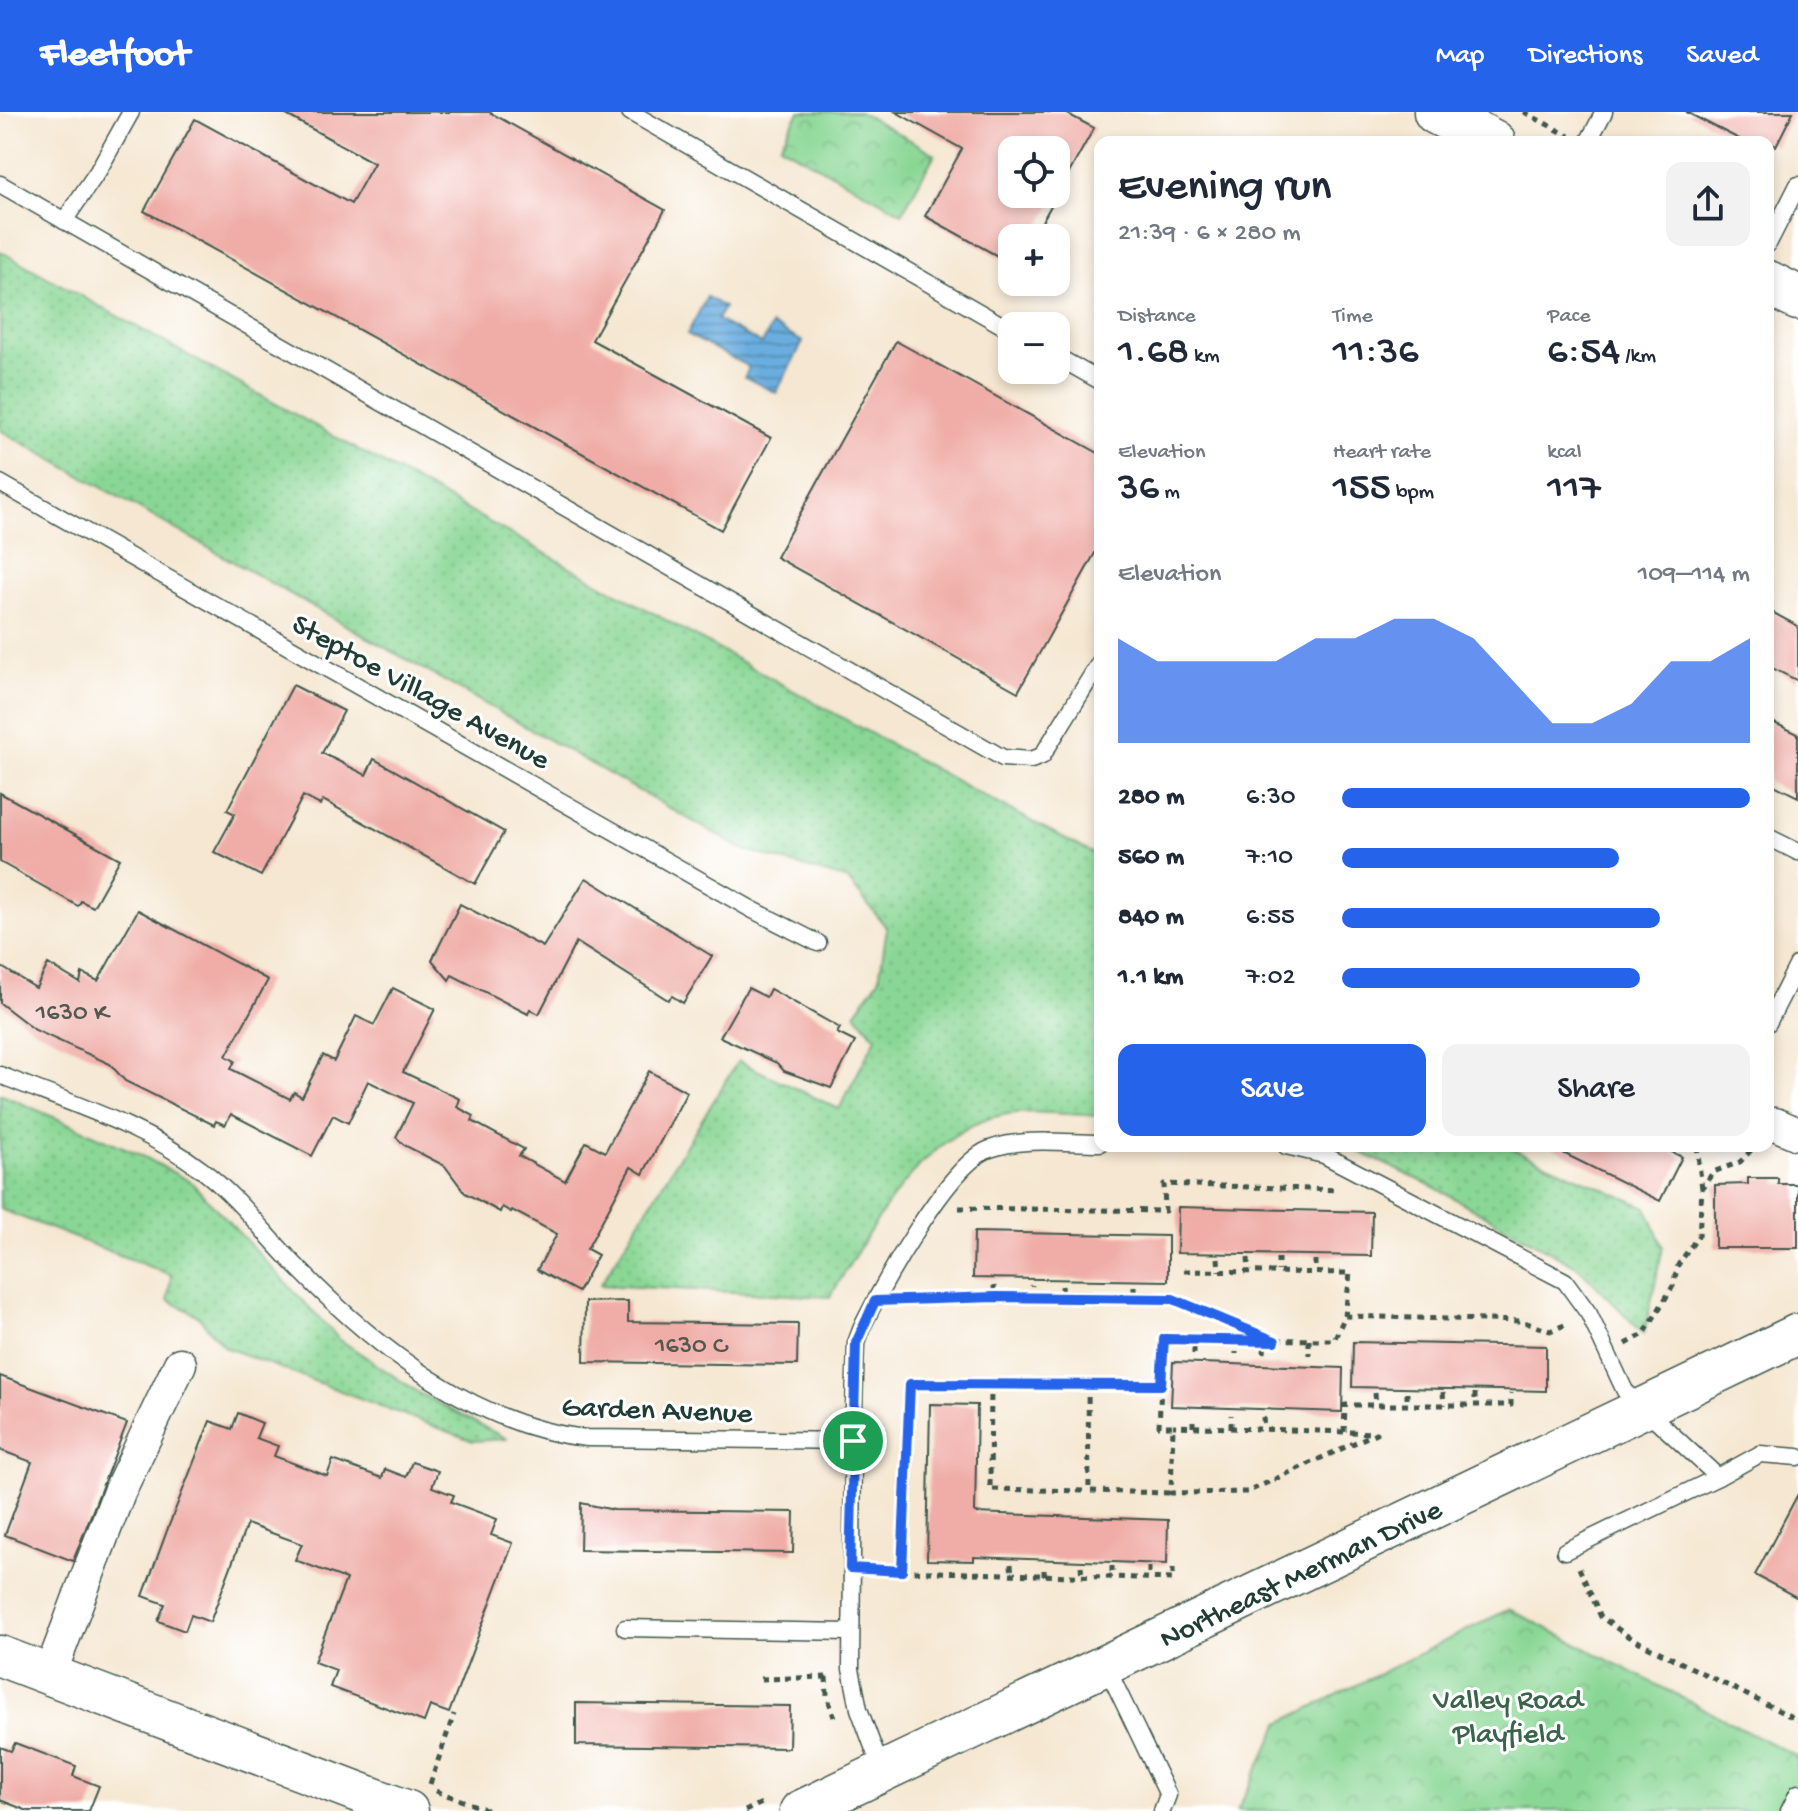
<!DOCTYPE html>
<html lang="en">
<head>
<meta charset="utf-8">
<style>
	body { margin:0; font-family:"Gochi Hand",sans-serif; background:#f2f2f3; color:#1f2937; height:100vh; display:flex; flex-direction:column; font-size:30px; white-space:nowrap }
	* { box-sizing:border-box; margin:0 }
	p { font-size:26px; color:#747a83 }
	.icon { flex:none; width:44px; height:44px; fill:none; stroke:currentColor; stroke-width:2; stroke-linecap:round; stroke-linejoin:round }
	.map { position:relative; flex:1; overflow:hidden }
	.sheet { position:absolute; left:1094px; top:24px; width:680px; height:1016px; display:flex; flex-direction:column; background:#fff; border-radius:16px; box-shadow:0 4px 12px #0003 }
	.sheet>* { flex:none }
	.fabs { position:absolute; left:998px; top:24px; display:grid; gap:16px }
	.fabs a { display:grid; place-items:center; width:72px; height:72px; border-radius:16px; background:#fff; box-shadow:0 4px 12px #0003; font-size:40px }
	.pin { position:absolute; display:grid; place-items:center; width:68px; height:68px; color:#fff; margin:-34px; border:4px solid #fff; border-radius:50%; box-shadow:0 2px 8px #0007 }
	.round { display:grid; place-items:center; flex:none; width:84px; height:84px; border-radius:16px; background:#f2f2f3 }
	.overview { display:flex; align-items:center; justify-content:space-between; height:136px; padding:0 24px }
	h1 { font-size:44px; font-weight:600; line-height:60px }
	.metrics { display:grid; grid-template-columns:repeat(3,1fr); gap:12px; height:136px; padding:8px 24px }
	.metrics div { display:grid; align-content:center }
	.metrics b { font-size:40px; font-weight:600 }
	.metrics small { font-size:22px; font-weight:400 }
	.metrics p { font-size:22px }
	.chart { height:224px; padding:16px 24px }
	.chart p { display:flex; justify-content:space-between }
	.chart svg { width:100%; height:144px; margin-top:8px; fill:#2563eb; opacity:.7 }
	.cta { display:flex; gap:16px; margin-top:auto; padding:16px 24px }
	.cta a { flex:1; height:92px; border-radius:16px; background:#2563eb; color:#fff; font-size:32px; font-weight:600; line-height:92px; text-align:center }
	.cta a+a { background:#f2f2f3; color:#1f2937 }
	ul { padding:0 24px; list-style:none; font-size:26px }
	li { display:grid; grid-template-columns:128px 96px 1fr; align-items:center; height:60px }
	li i { height:20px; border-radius:10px; background:#2563eb }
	header { display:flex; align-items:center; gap:48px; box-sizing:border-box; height:112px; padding:0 40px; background:#2563eb; color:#fff }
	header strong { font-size:38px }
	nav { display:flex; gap:44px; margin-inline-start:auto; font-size:28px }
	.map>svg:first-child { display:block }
	.grass { fill:url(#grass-dots); stroke:#548a64; stroke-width:2 }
	.park { fill:url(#park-crowns); stroke:#548a64; stroke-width:2 }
	.water { fill:url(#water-rules); stroke:#45768a; stroke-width:2 }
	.building { fill:#f0ada7; fill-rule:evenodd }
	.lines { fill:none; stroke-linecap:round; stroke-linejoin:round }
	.service-casing { stroke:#3f564c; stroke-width:19 }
	.minor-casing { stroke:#3f564c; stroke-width:35 }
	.tertiary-casing { stroke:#3f564c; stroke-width:43 }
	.secondary-casing { stroke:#3f564c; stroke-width:47 }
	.path { stroke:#3f564c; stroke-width:5; stroke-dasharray:6 6; stroke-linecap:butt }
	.service { stroke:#fff; stroke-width:16 }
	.minor { stroke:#fff; stroke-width:32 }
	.tertiary { stroke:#fff; stroke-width:40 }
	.secondary { stroke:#fff; stroke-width:44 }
	.route-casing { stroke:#fff; stroke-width:16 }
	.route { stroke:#2563eb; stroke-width:10 }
	.labels { text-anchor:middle; stroke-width:6; stroke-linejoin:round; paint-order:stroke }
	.number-label { font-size:26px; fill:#535951 }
	.street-label { font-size:30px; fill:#1f3d34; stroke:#fff }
	.park-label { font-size:30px; fill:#3a644c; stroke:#fff }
</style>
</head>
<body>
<header>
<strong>Fleetfoot</strong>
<nav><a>Map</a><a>Directions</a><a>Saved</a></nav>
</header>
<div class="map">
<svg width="1798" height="1699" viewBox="0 0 1798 1699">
	<defs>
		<pattern id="grass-dots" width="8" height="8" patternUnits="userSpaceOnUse" patternTransform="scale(2)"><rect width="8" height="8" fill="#8ad795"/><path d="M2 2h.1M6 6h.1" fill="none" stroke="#77b981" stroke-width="1.8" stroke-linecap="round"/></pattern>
		<pattern id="park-crowns" width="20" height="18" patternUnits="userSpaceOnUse" patternTransform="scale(2)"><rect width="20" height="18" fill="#8ad795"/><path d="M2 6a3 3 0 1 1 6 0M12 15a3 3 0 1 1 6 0" fill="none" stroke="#77b981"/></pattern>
		<pattern id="water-rules" width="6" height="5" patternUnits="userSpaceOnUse" patternTransform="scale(2)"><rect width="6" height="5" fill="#6baee0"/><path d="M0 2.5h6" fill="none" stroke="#578fb6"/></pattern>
	</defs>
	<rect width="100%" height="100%" fill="#fff"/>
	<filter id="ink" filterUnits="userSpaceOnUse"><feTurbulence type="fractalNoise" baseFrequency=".0125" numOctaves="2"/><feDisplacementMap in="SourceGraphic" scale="16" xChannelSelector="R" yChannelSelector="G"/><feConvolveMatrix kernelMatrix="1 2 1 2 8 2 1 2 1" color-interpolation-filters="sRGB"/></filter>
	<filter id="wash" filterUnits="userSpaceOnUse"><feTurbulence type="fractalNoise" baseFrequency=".006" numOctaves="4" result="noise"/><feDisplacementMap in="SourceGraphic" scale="32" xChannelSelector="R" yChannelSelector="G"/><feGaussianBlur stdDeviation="1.8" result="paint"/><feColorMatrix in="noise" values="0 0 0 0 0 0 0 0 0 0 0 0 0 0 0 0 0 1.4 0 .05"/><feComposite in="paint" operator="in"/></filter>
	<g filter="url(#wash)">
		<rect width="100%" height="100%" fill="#f5e7d1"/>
		<g class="grass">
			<path d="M0,139L978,681L1100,745V1004C1069,1003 1032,997 1002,1003C920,1020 870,1120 830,1185L600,1173L738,949L839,997L876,926L855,901L879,867L887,816L848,768L742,737L0,318Z"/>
			<path d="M0,982L139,1042L191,1070L339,1227L422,1283L507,1327L473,1329L224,1235L197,1203L168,1188L171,1163L0,1097Z"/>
			<path d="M1347,1034H1506L1646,1095L1663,1135L1644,1222L1578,1155L1430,1073Z"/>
		</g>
		<g class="park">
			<path d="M799,0H860L935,42L902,101L780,33Z"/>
			<path d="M1509,1497L1798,1645V1699H1237L1280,1611Z"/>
		</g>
		<path class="water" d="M707,185L724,195L717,208L762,232L772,213L803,230L776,281L745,265L749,255L687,222Z"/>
		<g id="blocks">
			<g class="building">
				<path d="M281,0H489L665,98L592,228L771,326L721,418L144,99L195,7L351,92L374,51Z"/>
				<path d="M896,0H1064L1094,16L1033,126H1012V152L925,104L962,37ZM1012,38H1056V82H1012Z"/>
				<path d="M1686,0H1793L1776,34L1768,30H1745Z"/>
				<path d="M896,229L1100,342V432L1018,580L776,445Z"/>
				<path d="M1768,498L1798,514V569L1768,554Z"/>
				<path d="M293,573L344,599L322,641L366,663L374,647L504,720L475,772L323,688L320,693L303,684L261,764L214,740L235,702L227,698Z"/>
				<path d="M1768,608L1798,622V685L1768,670Z"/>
				<path d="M0,681L120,747L93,795L81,789L78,794L0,750Z"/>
				<path d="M586,766L712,844L683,891L672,884L668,888L576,830L539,902L530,897L528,902L452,863L449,868L432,848L460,792L543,835Z"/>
				<path d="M138,798L268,868L226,944L235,949L231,957L290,987L294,980L302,985L323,943L334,949L356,904L374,913L393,876L435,897L403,960L460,987L457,995L474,1004L472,1009L524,1037L519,1044L565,1069L586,1030L605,1040L649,959L687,980L643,1062L631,1055L587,1137L598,1143L578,1180L537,1158L557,1122L512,1098L511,1100L502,1095L500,1100L465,1081L445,1054L404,1033L396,1025L413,991L368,969L348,1011L333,1003L312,1044L231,1002L225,1013L216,1009L214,1013L125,969L110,952L35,918L0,891V854L36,876L48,852L80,871L82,861L98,869Z"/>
				<path d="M748,876L766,885L770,877L840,916L837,921L855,930L831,976L784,959L777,951L720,925Z"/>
				<path d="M1549,1034H1660L1682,1045L1660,1089Z"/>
				<path d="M1748,1066H1778V1072H1798V1136H1715V1073L1748,1072Z"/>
				<path d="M1178,1095L1372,1100L1371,1144L1177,1141Z"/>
				<path d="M974,1120L1168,1124V1169L973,1166Z"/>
				<path d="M628,1189V1210L798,1212L797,1253L584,1250L585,1190Z"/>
				<path d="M1353,1230L1546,1234V1279L1352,1275Z"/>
				<path d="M1173,1250L1343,1256L1342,1300L1171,1294Z"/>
				<path d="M0,1264L127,1311L73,1449L5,1423L32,1350L0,1338Z"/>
				<path d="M930,1292L977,1293L975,1401L1168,1408L1167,1452L974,1445V1449L927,1448Z"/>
				<path d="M238,1301L262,1311L256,1326L278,1334L274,1344L327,1364L333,1348L382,1366L385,1357L406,1365L412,1350L438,1359L432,1375L454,1383L451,1390L497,1407L491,1423L513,1431L449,1601L430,1594L424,1610L330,1575L336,1558L314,1550L346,1467L295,1448L302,1432L247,1412L210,1510L191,1503L185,1519L158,1509L165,1492L143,1484L168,1416L210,1309L232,1317Z"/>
				<path d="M1798,1382V1486L1755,1463Z"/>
				<path d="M581,1391L614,1398L794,1400L793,1441L580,1438Z"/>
				<path d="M576,1591L790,1594L789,1636L576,1633Z"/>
				<path d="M15,1631L76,1654L73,1664L99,1674L89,1699H28L0,1688V1635L11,1639Z"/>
			</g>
		</g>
	</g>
	<g filter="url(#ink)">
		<use href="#blocks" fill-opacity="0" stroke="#3f564c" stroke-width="2"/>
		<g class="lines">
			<defs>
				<g id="service">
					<path d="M630,0L1012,219"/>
					<path d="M1588,30L1604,0"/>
					<path d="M0,72L1003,646L1031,648L1042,644L1100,550"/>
					<path d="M64,109L98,59L131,0"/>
					<path d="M1768,132L1798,73"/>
					<path d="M1056,244L1100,269"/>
					<path d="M0,371L751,797L818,831"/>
					<path d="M1768,725L1798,740"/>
					<path d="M1768,911L1798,852"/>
					<path d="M0,963C69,991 143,1013 202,1058C240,1087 267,1125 300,1158C374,1234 478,1316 587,1326L853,1329L851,1557L859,1597L882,1659"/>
					<path d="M1286,1034L1324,1043L1565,1169L1589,1202L1625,1279L1718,1365L1760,1342L1798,1345"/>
					<path d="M853,1329L856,1231L862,1215C882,1174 949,1051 990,1037C1024,1025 1064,1031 1100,1031"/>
					<path d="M1565,1439L1718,1365"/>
					<path d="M625,1516L849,1520"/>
					<path d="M1106,1554L1168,1683L1162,1699"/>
					<path d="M1789,1699L1798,1681"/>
				</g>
				<g id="minor">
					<path d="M1775,1012L1798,1022"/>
					<path d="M50,1562L119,1380L180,1252"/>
				</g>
				<g id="tertiary">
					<path d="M0,1544L408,1699"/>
					<path id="s1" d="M800,1699L1798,1222"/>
				</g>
				<g id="secondary">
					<path d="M1436,0L1493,30"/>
					<path d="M1768,171L1798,186"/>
				</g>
			</defs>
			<use href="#service" class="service-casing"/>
			<use href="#minor" class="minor-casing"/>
			<use href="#tertiary" class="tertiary-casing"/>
			<use href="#secondary" class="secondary-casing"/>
			<g class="path">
				<path d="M1524,0L1569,24"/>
				<path d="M1697,1034L1702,1077"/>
				<path d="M959,1096L1165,1099L1164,1072L1338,1078"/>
				<path d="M1218,1146L1219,1159"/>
				<path d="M1248,1146L1249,1159"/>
				<path d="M1278,1146V1159"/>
				<path d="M1315,1148V1159"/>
				<path d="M1184,1159L1350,1161L1345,1204"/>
				<path d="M994,1174L995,1185"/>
				<path d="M1062,1174L1063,1186"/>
				<path d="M1134,1174V1187"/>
				<path d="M1031,1186L1032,1173"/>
				<path d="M1098,1186L1099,1174"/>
				<path d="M900,1188L1173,1187L1270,1227"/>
				<path d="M1236,1228V1242"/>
				<path d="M1309,1228V1243"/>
				<path d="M1626,1232L1644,1222L1673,1174L1678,1153L1699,1123L1702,1077L1713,1060L1740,1050L1755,1034"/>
				<path d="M1264,1241L1265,1228"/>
				<path d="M1194,1242V1228"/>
				<path d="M991,1272L990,1377L1089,1379"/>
				<path d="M1088,1273L1089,1379L1171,1381"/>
				<path d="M1161,1273L1159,1314H1173L1171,1381L1247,1380L1376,1321L1173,1314"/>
				<path d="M1443,1280L1444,1293"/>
				<path d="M1375,1281L1376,1293"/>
				<path d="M1407,1281V1293"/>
				<path d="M1475,1281V1293"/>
				<path d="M1263,1305L1264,1317"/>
				<path d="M1193,1315V1304"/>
				<path d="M1231,1316V1303"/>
				<path d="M1344,1320L1345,1293H1511V1281"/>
				<path d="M1011,1452L1012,1464"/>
				<path d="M1081,1454L1082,1465"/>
				<path d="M1112,1454V1466"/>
				<path d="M1149,1455V1466"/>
				<path d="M1579,1456L1601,1505L1629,1525L1798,1608"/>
				<path d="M875,1458L902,1459L910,1272L1161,1273L1164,1227L1334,1228L1345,1204L1521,1209L1550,1219L1567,1212"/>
				<path d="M902,1459L1173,1467V1452"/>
				<path d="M1044,1464V1454"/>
				<path d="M826,1565L827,1583L834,1605"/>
				<path d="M761,1567L826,1565"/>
				<path d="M430,1672L454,1602"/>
				<path d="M436,1679L490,1699"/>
				<path d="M745,1699L766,1689"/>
			</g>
			<use href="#service" class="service"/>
			<use href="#minor" class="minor"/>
			<use href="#tertiary" class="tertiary"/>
			<use href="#secondary" class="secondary"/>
		</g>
	</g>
	<g class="lines" filter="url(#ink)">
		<defs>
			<path id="route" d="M995,1185L1173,1187L1275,1229L1164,1227L1161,1273L910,1272L902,1459L850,1456L856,1231L875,1189Z"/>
		</defs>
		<use href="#route" class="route-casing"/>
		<use href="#route" class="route"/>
	</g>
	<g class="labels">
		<g class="number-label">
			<text x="72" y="907">1630 K</text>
			<text x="691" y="1240">1630 C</text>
		</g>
		<g class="street-label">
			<text transform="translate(422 578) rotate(29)" y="10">Steptoe Village Avenue</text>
			<text transform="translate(657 1296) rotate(2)" y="10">Garden Avenue</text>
			<text dy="10" stroke="none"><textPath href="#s1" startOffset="554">Northeast Merman Drive</textPath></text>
		</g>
		<g class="park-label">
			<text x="1508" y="1596">Valley Road<tspan x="1508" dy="34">Playfield</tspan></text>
		</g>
	</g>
</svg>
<div class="fabs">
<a><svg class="icon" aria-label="locate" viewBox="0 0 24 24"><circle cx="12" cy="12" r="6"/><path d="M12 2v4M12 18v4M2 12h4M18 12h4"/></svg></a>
<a>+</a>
<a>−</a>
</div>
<div class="pin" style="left:853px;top:1329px;background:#1e9e55"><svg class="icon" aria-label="arrive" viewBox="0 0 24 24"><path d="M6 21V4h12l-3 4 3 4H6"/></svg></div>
<section class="sheet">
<div class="overview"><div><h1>Evening run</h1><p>21:39 · 6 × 280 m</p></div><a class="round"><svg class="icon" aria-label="share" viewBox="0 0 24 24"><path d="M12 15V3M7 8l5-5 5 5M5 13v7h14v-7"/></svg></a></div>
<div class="metrics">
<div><p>Distance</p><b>1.68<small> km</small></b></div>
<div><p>Time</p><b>11:36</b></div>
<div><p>Pace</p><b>6:54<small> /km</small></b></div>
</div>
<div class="metrics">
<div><p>Elevation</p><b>36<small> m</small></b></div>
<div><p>Heart rate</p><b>155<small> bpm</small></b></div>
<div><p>kcal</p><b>117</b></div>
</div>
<div class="chart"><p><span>Elevation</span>109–114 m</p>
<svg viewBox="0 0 160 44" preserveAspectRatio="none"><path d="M0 44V12L10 19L20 19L30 19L40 19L50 12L60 12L70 6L80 6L90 12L100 25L110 38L120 38L130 32L140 19L150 19L160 12V44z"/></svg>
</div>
<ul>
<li><b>280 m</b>6:30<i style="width:100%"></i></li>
<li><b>560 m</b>7:10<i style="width:68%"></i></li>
<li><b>840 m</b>6:55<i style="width:78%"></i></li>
<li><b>1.1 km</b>7:02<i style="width:73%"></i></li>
</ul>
<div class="cta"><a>Save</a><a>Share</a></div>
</section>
</div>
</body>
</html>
